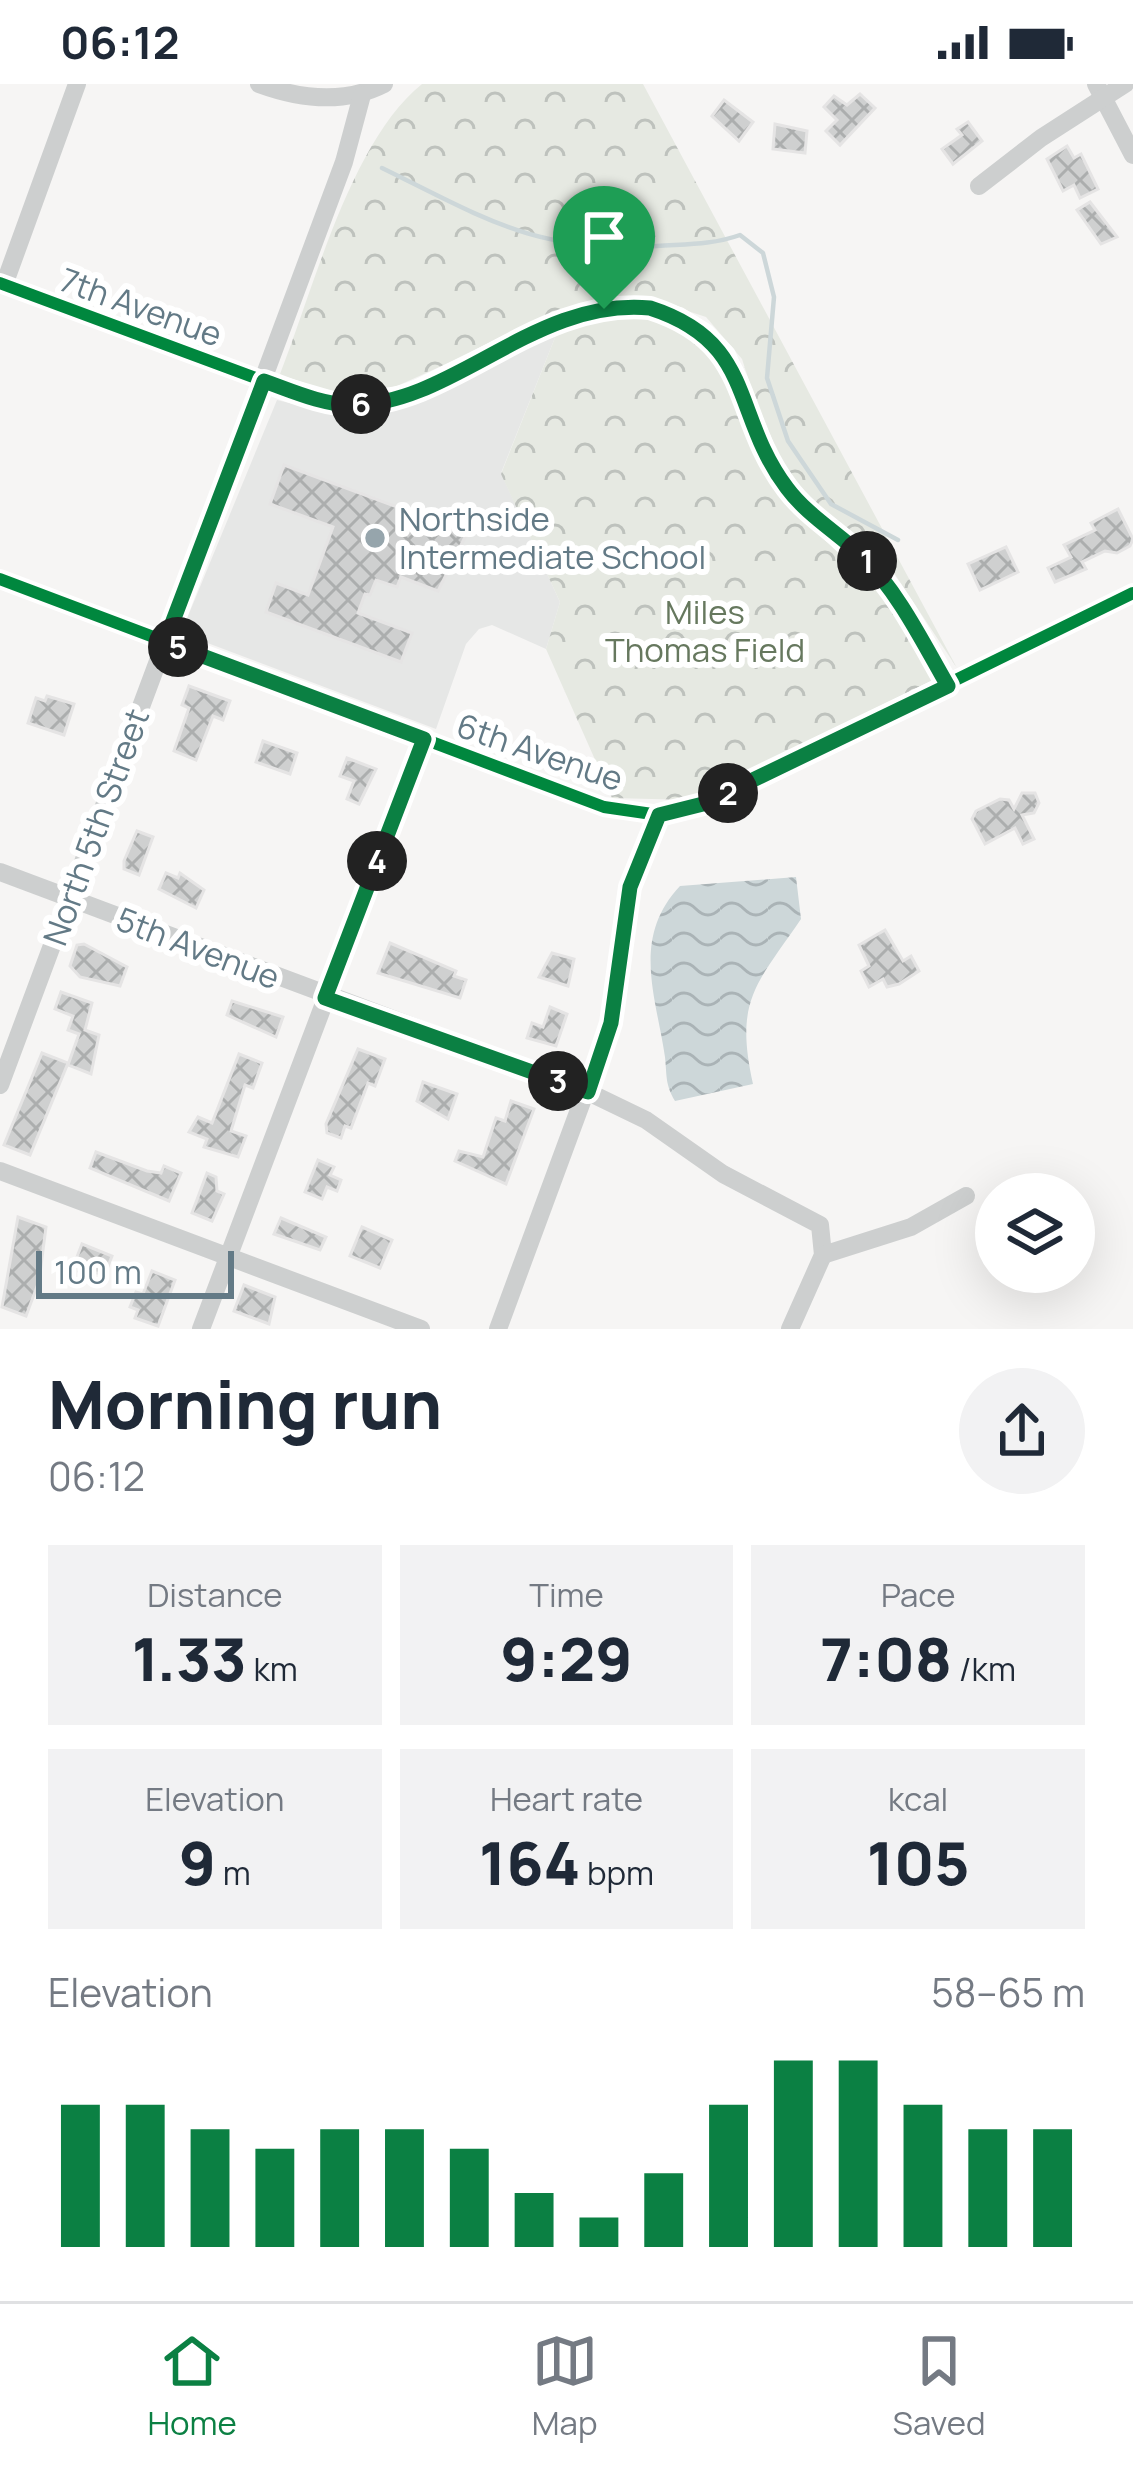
<!DOCTYPE html>
<html lang="en">
<head>
<meta charset="utf-8">
<style>
	body { margin:0; font-family:Manrope,sans-serif; background:#f2f2f3; color:#1f2937; height:100vh; display:flex; flex-direction:column; font-size:45px; white-space:nowrap }
	* { box-sizing:border-box; margin:0 }
	p { font-size:39px; color:#747a83 }
	.icon { flex:none; width:66px; height:66px; fill:none; stroke:currentColor; stroke-width:2; stroke-linecap:round; stroke-linejoin:round }
	.map { position:relative; height:1245px; overflow:hidden }
	.panel { display:flex; flex-direction:column; background:#fff; flex:1 }
	.panel>* { flex:none }
	.buttons { position:absolute; left:975px; top:1089px; display:grid; gap:24px }
	.buttons a { display:grid; place-items:center; width:120px; height:120px; border-radius:50%; background:#fff; box-shadow:0 12px 48px #0002; font-size:60px }
	.scale { position:absolute; left:36px; bottom:30px; width:198px; box-sizing:border-box; padding-left:12px; border:6px solid #637a86; border-top:0; font-size:33px; line-height:42px; white-space:nowrap; color:#637a86; -webkit-text-stroke:9px #fff; paint-order:stroke }
	.pin { position:absolute; display:grid; place-items:center; width:102px; height:102px; color:#fff; margin:-123px -51px; border-radius:50% 50% 50% 0; rotate:-45deg; box-shadow:0 0 12px #0007 }
	.pin .icon { rotate:45deg }
	.km { position:absolute; width:60px; height:60px; margin:-30px; border-radius:50%; background:#222; color:#fff; font-size:33px; line-height:60px; text-align:center }
	.round { display:grid; place-items:center; flex:none; width:126px; height:126px; border-radius:63px; background:#f2f2f3 }
	.summary { display:flex; align-items:center; justify-content:space-between; height:204px; padding:0 48px }
	h1 { font-size:66px; font-weight:800; line-height:90px }
	.stats { display:grid; grid-template-columns:repeat(3,1fr); gap:18px; height:204px; padding:12px 48px }
	.stats div { display:grid; align-content:center; border-radius:0px; background:#f2f2f3; text-align:center }
	.stats b { font-size:60px; font-weight:800 }
	.stats small { font-size:33px; font-weight:400 }
	.stats p { font-size:33px }
	.chart { height:336px; padding:24px 48px }
	.chart p { display:flex; justify-content:space-between }
	.chart svg { width:100%; height:216px; margin-top:12px; stroke:#0b8043; stroke-width:6 }
	.status { display:flex; justify-content:space-between; align-items:center; height:84px; padding:0 60px; background:#fff; direction:ltr }
	.status svg { height:33px; fill:currentColor }
	.tabs { display:flex; justify-content:space-around; align-items:center; height:168px; border-top:3px solid #e0e1e3; background:#fff; font-size:33px; color:#747a83 }
	.tabs a { display:grid; justify-items:center; gap:6px }
	.tabs .current { color:#0b8043 }
	.map>svg:first-child { display:block }
	.built { fill:#e6e7e6 }
	.park { fill:url(#park-crowns) }
	.water { fill:url(#water-waves) }
	.lines { fill:none; stroke-linecap:round; stroke-linejoin:round }
	.stream { stroke:#cdd7d9; stroke-width:4.5 }
	.building { fill:url(#building-cross-hatch); stroke:#e5e4e4; stroke-width:3 }
	.minor { stroke:#cdcfcf; stroke-width:18 }
	.cycleway-casing { stroke:#fff; stroke-width:20 }
	.cycleway { stroke:#00873e; stroke-width:12 }
	.route-casing { stroke:#fff; stroke-width:24 }
	.route { stroke:#0b8043; stroke-width:15 }
	.poi-dot { fill:#96a5ac; stroke:#fff; stroke-width:4.5 }
	.labels { text-anchor:middle; stroke-width:12; stroke-linejoin:round; paint-order:stroke }
	.street-label { font-size:33px; fill:#637a86; stroke:#fff }
	.poi-label { font-size:33px; fill:#637a86; stroke:#fff; text-anchor:start }
	.park-label { font-size:33px; fill:#66785e; stroke:#fff }
</style>
</head>
<body>
<div class="status"><b>06:12</b><svg viewBox="0 0 49 12"><path d="M0 12V9h3v3zM5 12V6h3v6zM10 12V3h3v9zM15 12V0h3v12zM26 1h20v11H26zM47 4h2v5h-2z"/></svg></div>
<div class="map">
<svg width="1133" height="1245" viewBox="0 0 1133 1245">
	<defs>
		<pattern id="park-crowns" width="20" height="18" patternUnits="userSpaceOnUse" patternTransform="scale(3)"><rect width="20" height="18" fill="#e6e9e2"/><path d="M2 6a3 3 0 1 1 6 0M12 15a3 3 0 1 1 6 0" fill="none" stroke="#bec2bd"/></pattern>
		<pattern id="water-waves" width="16" height="10" patternUnits="userSpaceOnUse" patternTransform="scale(3)"><rect width="16" height="10" fill="#cdd7d9"/><path d="M0 5q4-4 8 0t8 0" fill="none" stroke="#aab3b6"/></pattern>
		<pattern id="building-cross-hatch" width="8" height="8" patternUnits="userSpaceOnUse" patternTransform="scale(3)"><rect width="8" height="8" fill="#cfd0d0"/><path d="M0 0l8 8M0 8l8-8" fill="none" stroke="#acaeae"/></pattern>
	</defs>
	<rect width="100%" height="100%" fill="#f6f5f4"/>
	<path class="built" d="M556,251L501,389L560,518L546,565L492,541L479,545L466,560L436,645L181,549L277,316L356,335L398,326Z"/>
	<g class="park">
		<path d="M422,0H643L957,584L884,474L813,418L783,383L767,353L742,275L706,233L645,213L566,226L386,307L347,312L285,296L280,290C314,203 351,57 422,0Z"/>
		<path d="M605,233C643,234 677,235 708,262C738,290 740,334 755,370C781,431 846,460 886,510C906,535 920,569 936,598L691,716L612,714L546,565L560,518L501,390L556,251Z"/>
	</g>
	<path class="water" d="M796,793L801,835C757,900 734,915 753,1000L675,1017C665,1000 667,992 665,973C656,912 631,854 680,802Z"/>
	<g class="lines">
		<path class="stream" d="M382,84C486,135 536,169 657,162C686,160 712,161 740,151L763,169L774,213L767,294L788,357L831,420L898,456"/>
	</g>
	<g class="building">
		<path d="M860,10L875,24L840,61L826,47L837,36L824,23L834,12L847,21Z"/>
		<path d="M724,16L753,38L739,57L712,32Z"/>
		<path d="M968,38L982,57L953,80L942,65L962,51L957,45Z"/>
		<path d="M775,40L807,47L805,69L773,65Z"/>
		<path d="M1067,62L1074,74L1081,70L1098,105L1080,114L1074,101L1063,107L1047,75Z"/>
		<path d="M1090,118L1117,153L1101,160L1077,126Z"/>
		<path d="M284,381L467,449L438,507L401,493L397,503L376,496L370,511L365,510L358,529L412,549L401,578L266,528L276,499L308,511L333,443L270,420Z"/>
		<path d="M1118,425L1133,455L1130,462L1117,469L1105,467L1082,478L1086,485L1055,498L1048,484L1071,473L1064,461L1095,446L1091,439Z"/>
		<path d="M1006,463L1018,488L980,506L968,480Z"/>
		<path d="M189,602L230,617L223,636L213,632L196,676L174,667L189,624L182,621Z"/>
		<path d="M47,612L74,620L64,651L28,639L36,614L45,617Z"/>
		<path d="M263,657L297,669L290,690L256,678Z"/>
		<path d="M347,674L376,685L359,720L347,715L354,697L340,692Z"/>
		<path d="M1022,709H1035L1039,719L1034,729L1022,731L1034,755L1023,760L1015,744L985,760L972,735L976,727L1000,715L1009,716L1014,725Z"/>
		<path d="M137,747L153,753L139,791L124,785V777Z"/>
		<path d="M166,789L178,794L180,789L204,806L196,824L159,805Z"/>
		<path d="M885,846L903,877L911,872L919,887L899,900L887,903L883,895L869,903L861,887L869,882L859,861Z"/>
		<path d="M390,859L456,887L454,892L466,896L460,914L378,889Z"/>
		<path d="M84,860L127,883L120,902L80,893L70,882L77,861Z"/>
		<path d="M552,869L574,875L568,902L539,893Z"/>
		<path d="M61,908L92,919L85,946L99,951L91,990L68,981L79,950L68,946L73,932L55,925Z"/>
		<path d="M232,917L283,933L276,953L227,931Z"/>
		<path d="M550,923L567,930L556,962L527,954L532,939L543,943Z"/>
		<path d="M358,965L385,975L375,1002L368,999L351,1044L345,1042L341,1054L327,1049L326,1040Z"/>
		<path d="M42,969L68,979L30,1071L4,1061Z"/>
		<path d="M239,970L262,979L253,1004L245,1001L231,1047L246,1052L238,1073L204,1063L207,1055L189,1048L198,1033L212,1039Z"/>
		<path d="M423,998L457,1010L448,1035L417,1017Z"/>
		<path d="M511,1017L534,1025L506,1100L455,1077L459,1067L483,1073L496,1034L505,1037Z"/>
		<path d="M96,1068L147,1087L161,1089L164,1082L181,1089L169,1117L90,1084Z"/>
		<path d="M318,1076L334,1083L330,1091L341,1096L337,1107L327,1103L322,1115L305,1108Z"/>
		<path d="M207,1089L216,1093L217,1107L224,1110L212,1137L192,1129Z"/>
		<path d="M18,1133L46,1143L39,1197L26,1232L2,1223Z"/>
		<path d="M281,1134L326,1153L320,1166L274,1150Z"/>
		<path d="M362,1143L392,1156L380,1184L350,1172Z"/>
		<path d="M82,1160L112,1172L105,1190L79,1187L82,1180L75,1178Z"/>
		<path d="M152,1187L175,1196L158,1242L135,1234L138,1226L130,1223L136,1208L143,1210Z"/>
		<path d="M244,1201L275,1213L269,1240L234,1227Z"/>
	</g>
	<g class="lines">
		<g class="minor">
			<path d="M259,0C300,15 345,20 384,0"/>
			<path d="M1096,0L1133,71"/>
			<path d="M979,102L1041,54L1125,0"/>
			<path d="M0,199L264,297L343,320L406,311L537,246L604,225H650L679,233L705,249L726,271L774,386L792,411L892,506L948,602"/>
			<path d="M4,201L77,0"/>
			<path d="M0,495L604,723L659,731L703,720L1133,509"/>
			<path d="M0,788L588,1008L646,1036L723,1090L820,1141L823,1171L790,1245"/>
			<path d="M0,1001L344,78L362,11"/>
			<path d="M0,1087L421,1245"/>
			<path d="M823,1171L911,1143L966,1112"/>
			<path d="M201,1245L424,655"/>
			<path d="M498,1245L611,939L630,804L659,731"/>
		</g>
		<defs>
			<g id="cycleway">
				<path d="M0,199L264,297L343,320L406,311L537,246L604,225H650L679,233L705,249L726,271L774,386L792,411L892,506L948,602"/>
				<path d="M0,495L604,723L659,731L703,720L1133,509"/>
			</g>
		</defs>
		<use href="#cycleway" class="cycleway-casing"/>
		<use href="#cycleway" class="cycleway"/>
	</g>
	<g class="lines">
		<defs>
			<path id="route" d="M650,224C756,258 731,330 787,404C807,431 838,449 862,472C899,509 922,557 948,602L703,720L659,731L630,803L611,939L588,1008L325,914L424,655L165,558L264,297C292,307 323,321 353,321C454,320 536,213 650,224Z"/>
		</defs>
		<use href="#route" class="route-casing"/>
		<use href="#route" class="route"/>
	</g>
	<circle class="poi-dot" cx="375" cy="454" r="12"/>
	<g class="labels">
		<g class="street-label">
			<text transform="translate(141 223) rotate(20)" y="12">7th Avenue</text>
			<text transform="translate(540 668) rotate(19)" y="12">6th Avenue</text>
			<text transform="translate(96 743) rotate(-70)" y="12">North 5th Street</text>
			<text transform="translate(198 864) rotate(21)" y="12">5th Avenue</text>
		</g>
		<g class="poi-label">
			<text x="399" y="447">Northside<tspan x="399" dy="38">Intermediate School</tspan></text>
		</g>
		<g class="park-label">
			<text x="705" y="540">Miles<tspan x="705" dy="38">Thomas Field</tspan></text>
		</g>
	</g>
</svg>
<div class="buttons">
<a><svg class="icon" aria-label="layers" viewBox="0 0 24 24"><path d="M12 4l9 5-9 5-9-5zM3 14l9 5 9-5"/></svg></a>
</div>
<div class="scale">100 m</div>
<div class="pin" style="left:604px;top:225px;background:#1e9e55"><svg class="icon" aria-label="arrive" viewBox="0 0 24 24"><path d="M6 21V4h12l-3 4 3 4H6"/></svg></div>
<b class="km" style="left:867px;top:477px">1</b>
<b class="km" style="left:728px;top:709px">2</b>
<b class="km" style="left:558px;top:997px">3</b>
<b class="km" style="left:377px;top:777px">4</b>
<b class="km" style="left:178px;top:563px">5</b>
<b class="km" style="left:361px;top:320px">6</b>
</div>
<section class="panel">
<div class="summary"><div><h1>Morning run</h1><p>06:12</p></div><a class="round"><svg class="icon" aria-label="share" viewBox="0 0 24 24"><path d="M12 15V3M7 8l5-5 5 5M5 13v7h14v-7"/></svg></a></div>
<div class="stats">
<div><p>Distance</p><b>1.33<small> km</small></b></div>
<div><p>Time</p><b>9:29</b></div>
<div><p>Pace</p><b>7:08<small> /km</small></b></div>
</div>
<div class="stats">
<div><p>Elevation</p><b>9<small> m</small></b></div>
<div><p>Heart rate</p><b>164<small> bpm</small></b></div>
<div><p>kcal</p><b>105</b></div>
</div>
<div class="chart"><p><span>Elevation</span>58–65 m</p>
<svg viewBox="0 0 160 44" preserveAspectRatio="none"><path d="M5 44V15M15 44V15M25 44V20M35 44V24M45 44V20M55 44V20M65 44V24M75 44V33M85 44V38M95 44V29M105 44V15M115 44V6M125 44V6M135 44V15M145 44V20M155 44V20"/></svg>
</div>
</section>
<nav class="tabs">
<a class="current"><svg class="icon" aria-label="home" viewBox="0 0 24 24"><path d="M3 11l9-7 9 7M6 9v11h12V9"/></svg>Home</a>
<a><svg class="icon" aria-label="map" viewBox="0 0 24 24"><path d="M3 6l6-2 6 2 6-2v14l-6 2-6-2-6 2zM9 4v14M15 6v14"/></svg>Map</a>
<a><svg class="icon" aria-label="saved" viewBox="0 0 24 24"><path d="M7 4h10v16l-5-4-5 4z"/></svg>Saved</a>
</nav>
</body>
</html>
